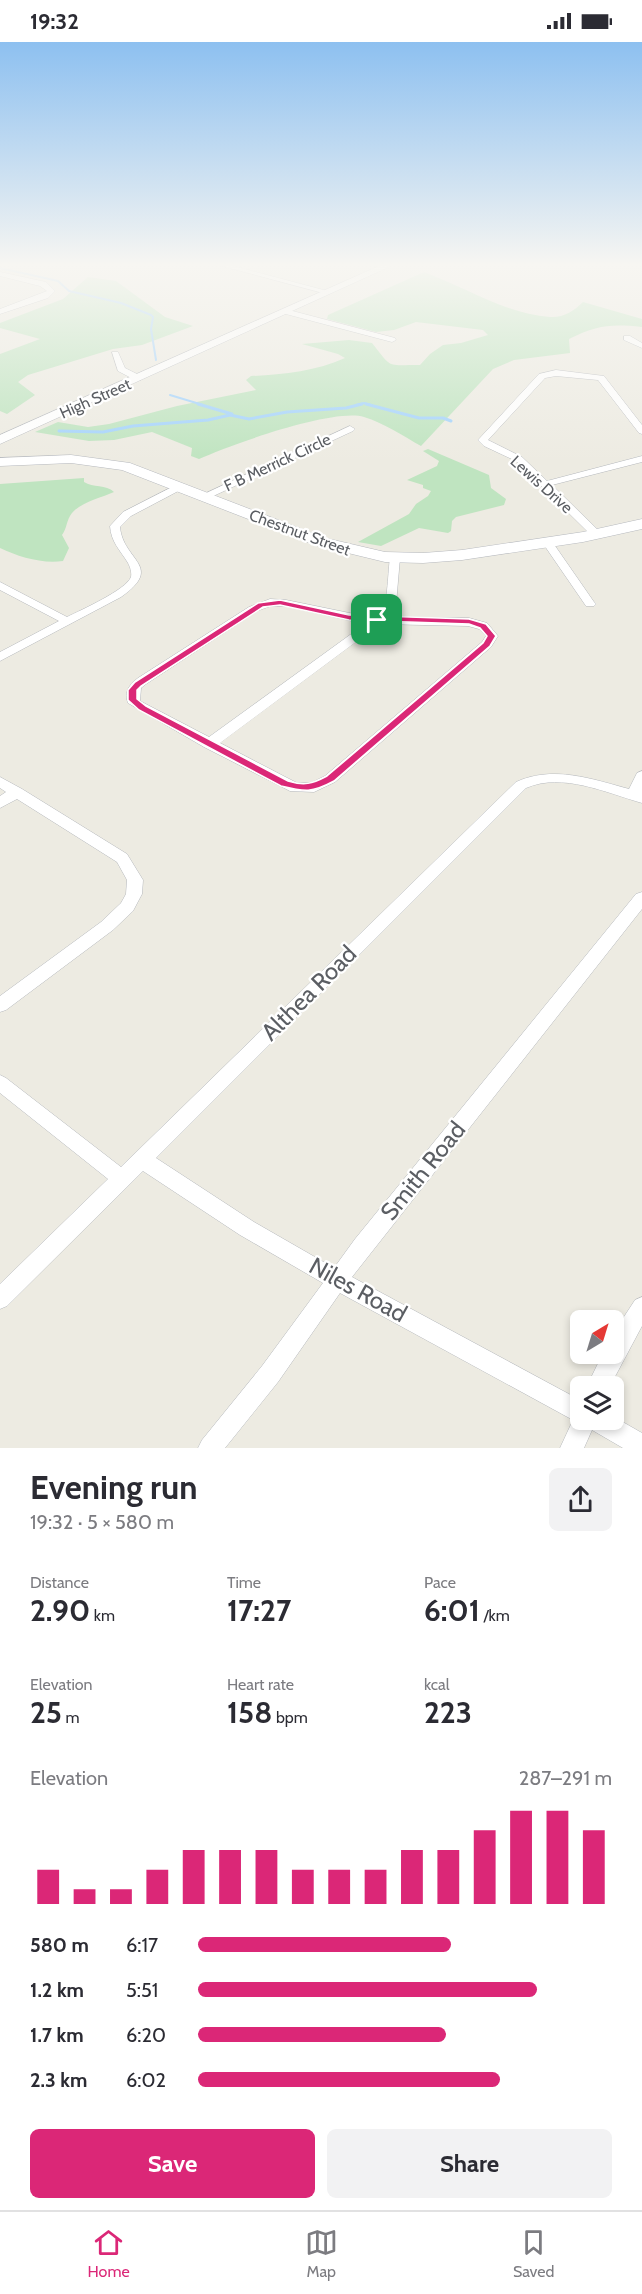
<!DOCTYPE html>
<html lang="en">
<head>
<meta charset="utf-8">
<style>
	body { margin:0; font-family:Cabin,sans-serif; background:#f2f2f3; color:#2b2b33; height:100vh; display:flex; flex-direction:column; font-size:22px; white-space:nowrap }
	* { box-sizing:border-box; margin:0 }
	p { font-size:20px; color:#7c7c81 }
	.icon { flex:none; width:33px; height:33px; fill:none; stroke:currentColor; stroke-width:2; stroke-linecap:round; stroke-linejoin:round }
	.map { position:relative; height:1406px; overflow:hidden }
	.panel { display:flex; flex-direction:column; background:#fff; flex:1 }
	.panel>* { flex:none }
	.needle { width:39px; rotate:38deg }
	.fabs { position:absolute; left:570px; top:1268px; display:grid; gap:12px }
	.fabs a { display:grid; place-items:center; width:54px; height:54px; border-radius:9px; background:#fff; box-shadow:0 3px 9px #0003; font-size:30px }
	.pin { position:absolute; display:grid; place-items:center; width:51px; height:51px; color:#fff; margin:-26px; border-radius:12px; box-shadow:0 3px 9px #0006 }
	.round { display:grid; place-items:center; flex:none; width:63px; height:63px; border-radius:9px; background:#f2f2f3 }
	.summary { display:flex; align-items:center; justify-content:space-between; height:102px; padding:0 30px }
	h1 { font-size:33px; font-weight:800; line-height:45px }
	.metrics { display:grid; grid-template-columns:repeat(3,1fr); gap:9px; height:102px; padding:6px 30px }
	.metrics div { display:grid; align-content:center }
	.metrics b { font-size:30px; font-weight:800 }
	.metrics small { font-size:16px; font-weight:400 }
	.metrics p { font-size:16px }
	.chart { height:168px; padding:12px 30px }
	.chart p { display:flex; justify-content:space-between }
	.chart svg { width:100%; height:108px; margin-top:6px; stroke:#db2777; stroke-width:6 }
	.primary-button { display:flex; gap:12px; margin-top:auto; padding:12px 30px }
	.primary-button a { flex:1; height:69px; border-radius:9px; background:#db2777; color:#fff; font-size:24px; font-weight:800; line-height:69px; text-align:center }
	.primary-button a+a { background:#f2f2f3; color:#2b2b33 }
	ul { padding:0 30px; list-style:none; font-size:20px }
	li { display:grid; grid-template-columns:96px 72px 1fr; align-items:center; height:45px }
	li i { height:15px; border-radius:8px; background:#db2777 }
	.status { display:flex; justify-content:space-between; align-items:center; height:42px; padding:0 30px; background:#fff; direction:ltr }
	.status svg { height:16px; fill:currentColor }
	.dock { display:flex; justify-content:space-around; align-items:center; height:84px; border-top:2px solid #e1e1e2; background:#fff; font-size:16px; color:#7c7c81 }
	.dock a { display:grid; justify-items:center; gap:3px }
	.dock .selected { color:#db2777 }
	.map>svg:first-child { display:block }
	.green { fill:#bfe4c0 }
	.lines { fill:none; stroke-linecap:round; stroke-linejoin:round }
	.stream-far1 { stroke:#a4d3fc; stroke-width:2 }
	.stream { stroke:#a4d3fc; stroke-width:3 }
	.street-casing { stroke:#b5b8bc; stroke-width:1 }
	.secondary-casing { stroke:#b6b9be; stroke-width:1 }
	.street { fill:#fff; fill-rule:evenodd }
	.secondary { fill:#fff; fill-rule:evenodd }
	.route { fill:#db2777; stroke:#fff; stroke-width:1.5; fill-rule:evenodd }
	.labels { text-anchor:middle; stroke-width:4.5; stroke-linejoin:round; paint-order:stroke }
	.far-street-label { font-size:16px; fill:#5b5e63; stroke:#fff }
	.near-street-label { font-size:24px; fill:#5b5e63; stroke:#fff }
</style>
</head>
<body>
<div class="status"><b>19:32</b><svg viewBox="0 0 49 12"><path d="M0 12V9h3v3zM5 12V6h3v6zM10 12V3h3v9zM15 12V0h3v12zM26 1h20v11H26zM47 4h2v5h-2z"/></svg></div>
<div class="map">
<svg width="642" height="1406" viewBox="0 0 642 1406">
	<rect width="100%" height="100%" fill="#edebe2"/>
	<g class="green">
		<path d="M424,230C465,245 506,272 550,275C563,276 574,269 583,260L642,277V285C610,282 598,283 569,297L570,311L514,318L493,327L421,404C403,394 384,381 364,375C333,366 230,403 199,417L191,414L192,406L152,390L114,398L89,399L35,390L58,380L88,385L109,382L177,364L256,348L246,338L251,334C281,333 317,329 345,316L338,312L302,302L349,298L372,301C393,327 385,323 420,323L430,312L443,303L461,301L488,293L483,288L416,280L394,288L376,290L327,277L328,273Z"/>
		<path d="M88,235L116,239L165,275L193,284L142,303L113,307L28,333L18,340L35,353L7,372L0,369V312L40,297L0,286V281L63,257Z"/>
		<path d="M428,407L489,433L491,446L506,457L504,463L456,475L452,479L451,489L448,491L419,486L381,504L358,500L409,472L416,462L428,454L431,449L423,446V443L407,438L437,424L439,419L423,409Z"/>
		<path d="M84,436V440C93,446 106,442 114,450C101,456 77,461 70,474C66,481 67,486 62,493L69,506L63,519C42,522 19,515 0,506V442Z"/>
	</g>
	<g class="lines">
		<g class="stream-far1">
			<path d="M0,226L58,239L69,249L121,261L151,273L153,275L151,287L156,318"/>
			<path d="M170,353L203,363"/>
			<path d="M356,363L364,361L371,363"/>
		</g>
		<g class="stream">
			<path d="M198,362L232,372"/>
			<path d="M366,362L419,376H443L451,379"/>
			<path d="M59,389L103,390L133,384L208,378L230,373L249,377L287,370L346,366L362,362"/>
		</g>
		<defs>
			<g id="street">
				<path d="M222,224H233L331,250L327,252Z"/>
				<path d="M0,230L46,240L55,249L48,256L0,272V267L47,249L40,244L0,234Z"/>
				<path d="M285,267L395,296L396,298L392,300L282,271L281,269Z"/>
				<path d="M624,294H630L642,301V306L624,298Z"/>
				<path d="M112,310H118L125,326L141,334V338H135L118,329Z"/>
				<path d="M556,328L604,334L642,383V392L639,391L598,338L556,334L545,336L488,398L522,415L547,439L642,414V420L552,443L600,490V494H592L516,419L484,404L478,398L539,332Z"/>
				<path d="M350,384L355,387L353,389L209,456L205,457L200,454Z"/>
				<path d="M180,441L185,444L184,446L131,474L120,485C123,519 165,524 121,555L0,619V610L59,579L0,548V540L67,575C81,568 126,548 131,535C132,530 130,525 128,521C120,508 111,500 110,484L123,470Z"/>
				<path d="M547,497L551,498L594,560L596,562L594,564H586L542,500Z"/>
				<path d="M395,513L400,516L396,562L389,575L469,576L487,581L498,594L491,605L335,740L314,750L290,749L204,705L128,661C124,650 129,643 138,636L249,565L270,557L286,558L364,574C371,575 377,575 382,569C388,560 388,528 390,516ZM271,564H286L365,582L209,695L140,659L141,646L146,642L257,569ZM380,582L468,584L479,587L486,594L482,600L325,734L311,741H297L220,701Z"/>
				<path d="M642,729V761C607,751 562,730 526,746L156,1116L254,1180L334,1226L355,1197L636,852L642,850V867L352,1235L580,1358V1377L614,1375L642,1391V1406H623L592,1388L584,1406H560L573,1378L340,1251L278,1340L225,1406H198L202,1398L262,1324L323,1241L240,1193L143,1129L7,1264L0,1267V1242L108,1137L0,1051V1033L6,1036L121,1125L516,740C553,723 592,737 629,747L637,731Z"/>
				<path d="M0,735L22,747L127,812L143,838L142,852L133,869L113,888L6,968L0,970V954L101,880L121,861L126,852L127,838L117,820L17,757L0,766V754L6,750L0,746Z"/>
				<path d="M642,1255V1284L610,1344H587L603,1311H614V1290L635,1258Z"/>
			</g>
			<g id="secondary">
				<path d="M379,224H391L0,402V393Z"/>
				<path d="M71,413L130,421L325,496L385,510L423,511L462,508L583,490L642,477V487L583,500L462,518L423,521L385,520L315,503L122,428L71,421L0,424V416Z"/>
			</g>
		</defs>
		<use href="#street" class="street-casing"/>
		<use href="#secondary" class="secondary-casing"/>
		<use href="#street" class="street"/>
		<use href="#secondary" class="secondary"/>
	</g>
	<linearGradient id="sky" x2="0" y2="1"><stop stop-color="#8dc0f0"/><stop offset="0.53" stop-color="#f7f6f2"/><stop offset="1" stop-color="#f7f6f2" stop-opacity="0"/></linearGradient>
	<rect width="642" height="420" fill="url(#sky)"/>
	<path class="route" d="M280,558L349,573L469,577L486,582L496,594L490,604L334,739C312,751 305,750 281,744L139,668L128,658V648L135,640L258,561ZM280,563L349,578L469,582L480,586L487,594L483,601L327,734C312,742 304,744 288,739L146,664L137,657V648L141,644L263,565Z"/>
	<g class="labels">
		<g class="far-street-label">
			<text transform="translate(95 356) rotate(-24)" y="6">High Street</text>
			<text transform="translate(277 420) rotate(-25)" y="6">F B Merrick Circle</text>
			<text transform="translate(542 442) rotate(42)" y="6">Lewis Drive</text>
			<text transform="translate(300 490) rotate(20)" y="6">Chestnut Street</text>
		</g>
		<g class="near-street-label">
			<text transform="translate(309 951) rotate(-45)" y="8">Althea Road</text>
			<text transform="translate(423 1129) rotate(-51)" y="8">Smith Road</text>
			<text transform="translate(358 1248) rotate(29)" y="8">Niles Road</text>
		</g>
	</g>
</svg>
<div class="fabs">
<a><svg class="needle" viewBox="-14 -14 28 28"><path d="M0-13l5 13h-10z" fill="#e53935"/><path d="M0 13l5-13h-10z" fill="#7c7c81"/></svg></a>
<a><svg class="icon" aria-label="layers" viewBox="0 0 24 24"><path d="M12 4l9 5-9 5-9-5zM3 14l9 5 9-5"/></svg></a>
</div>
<div class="pin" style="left:377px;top:578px;background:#1e9e55"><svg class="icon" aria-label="arrive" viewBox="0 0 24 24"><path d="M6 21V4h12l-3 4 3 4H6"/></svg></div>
</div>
<section class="panel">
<div class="summary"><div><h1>Evening run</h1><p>19:32 · 5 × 580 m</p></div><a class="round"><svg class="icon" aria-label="share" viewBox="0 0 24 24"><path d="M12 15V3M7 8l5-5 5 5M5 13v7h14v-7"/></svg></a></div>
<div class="metrics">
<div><p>Distance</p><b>2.90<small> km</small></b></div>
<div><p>Time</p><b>17:27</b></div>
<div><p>Pace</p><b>6:01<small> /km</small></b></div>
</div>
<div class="metrics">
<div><p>Elevation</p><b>25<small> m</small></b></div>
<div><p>Heart rate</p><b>158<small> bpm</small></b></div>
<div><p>kcal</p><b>223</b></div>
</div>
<div class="chart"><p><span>Elevation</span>287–291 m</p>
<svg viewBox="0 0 160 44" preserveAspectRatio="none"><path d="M5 44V30M15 44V38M25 44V38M35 44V30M45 44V22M55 44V22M65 44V22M75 44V30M85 44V30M95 44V30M105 44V22M115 44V22M125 44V14M135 44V6M145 44V6M155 44V14"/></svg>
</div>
<ul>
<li><b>580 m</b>6:17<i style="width:61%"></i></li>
<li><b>1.2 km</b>5:51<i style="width:82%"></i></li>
<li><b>1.7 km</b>6:20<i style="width:60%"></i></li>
<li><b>2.3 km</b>6:02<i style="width:73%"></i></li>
</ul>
<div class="primary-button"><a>Save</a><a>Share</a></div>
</section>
<nav class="dock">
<a class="selected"><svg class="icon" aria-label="home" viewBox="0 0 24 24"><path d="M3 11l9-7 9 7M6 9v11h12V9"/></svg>Home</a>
<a><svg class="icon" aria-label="map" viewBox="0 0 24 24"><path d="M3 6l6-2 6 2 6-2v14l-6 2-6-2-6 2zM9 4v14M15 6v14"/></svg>Map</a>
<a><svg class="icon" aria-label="saved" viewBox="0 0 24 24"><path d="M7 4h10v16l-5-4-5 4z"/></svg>Saved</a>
</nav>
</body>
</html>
